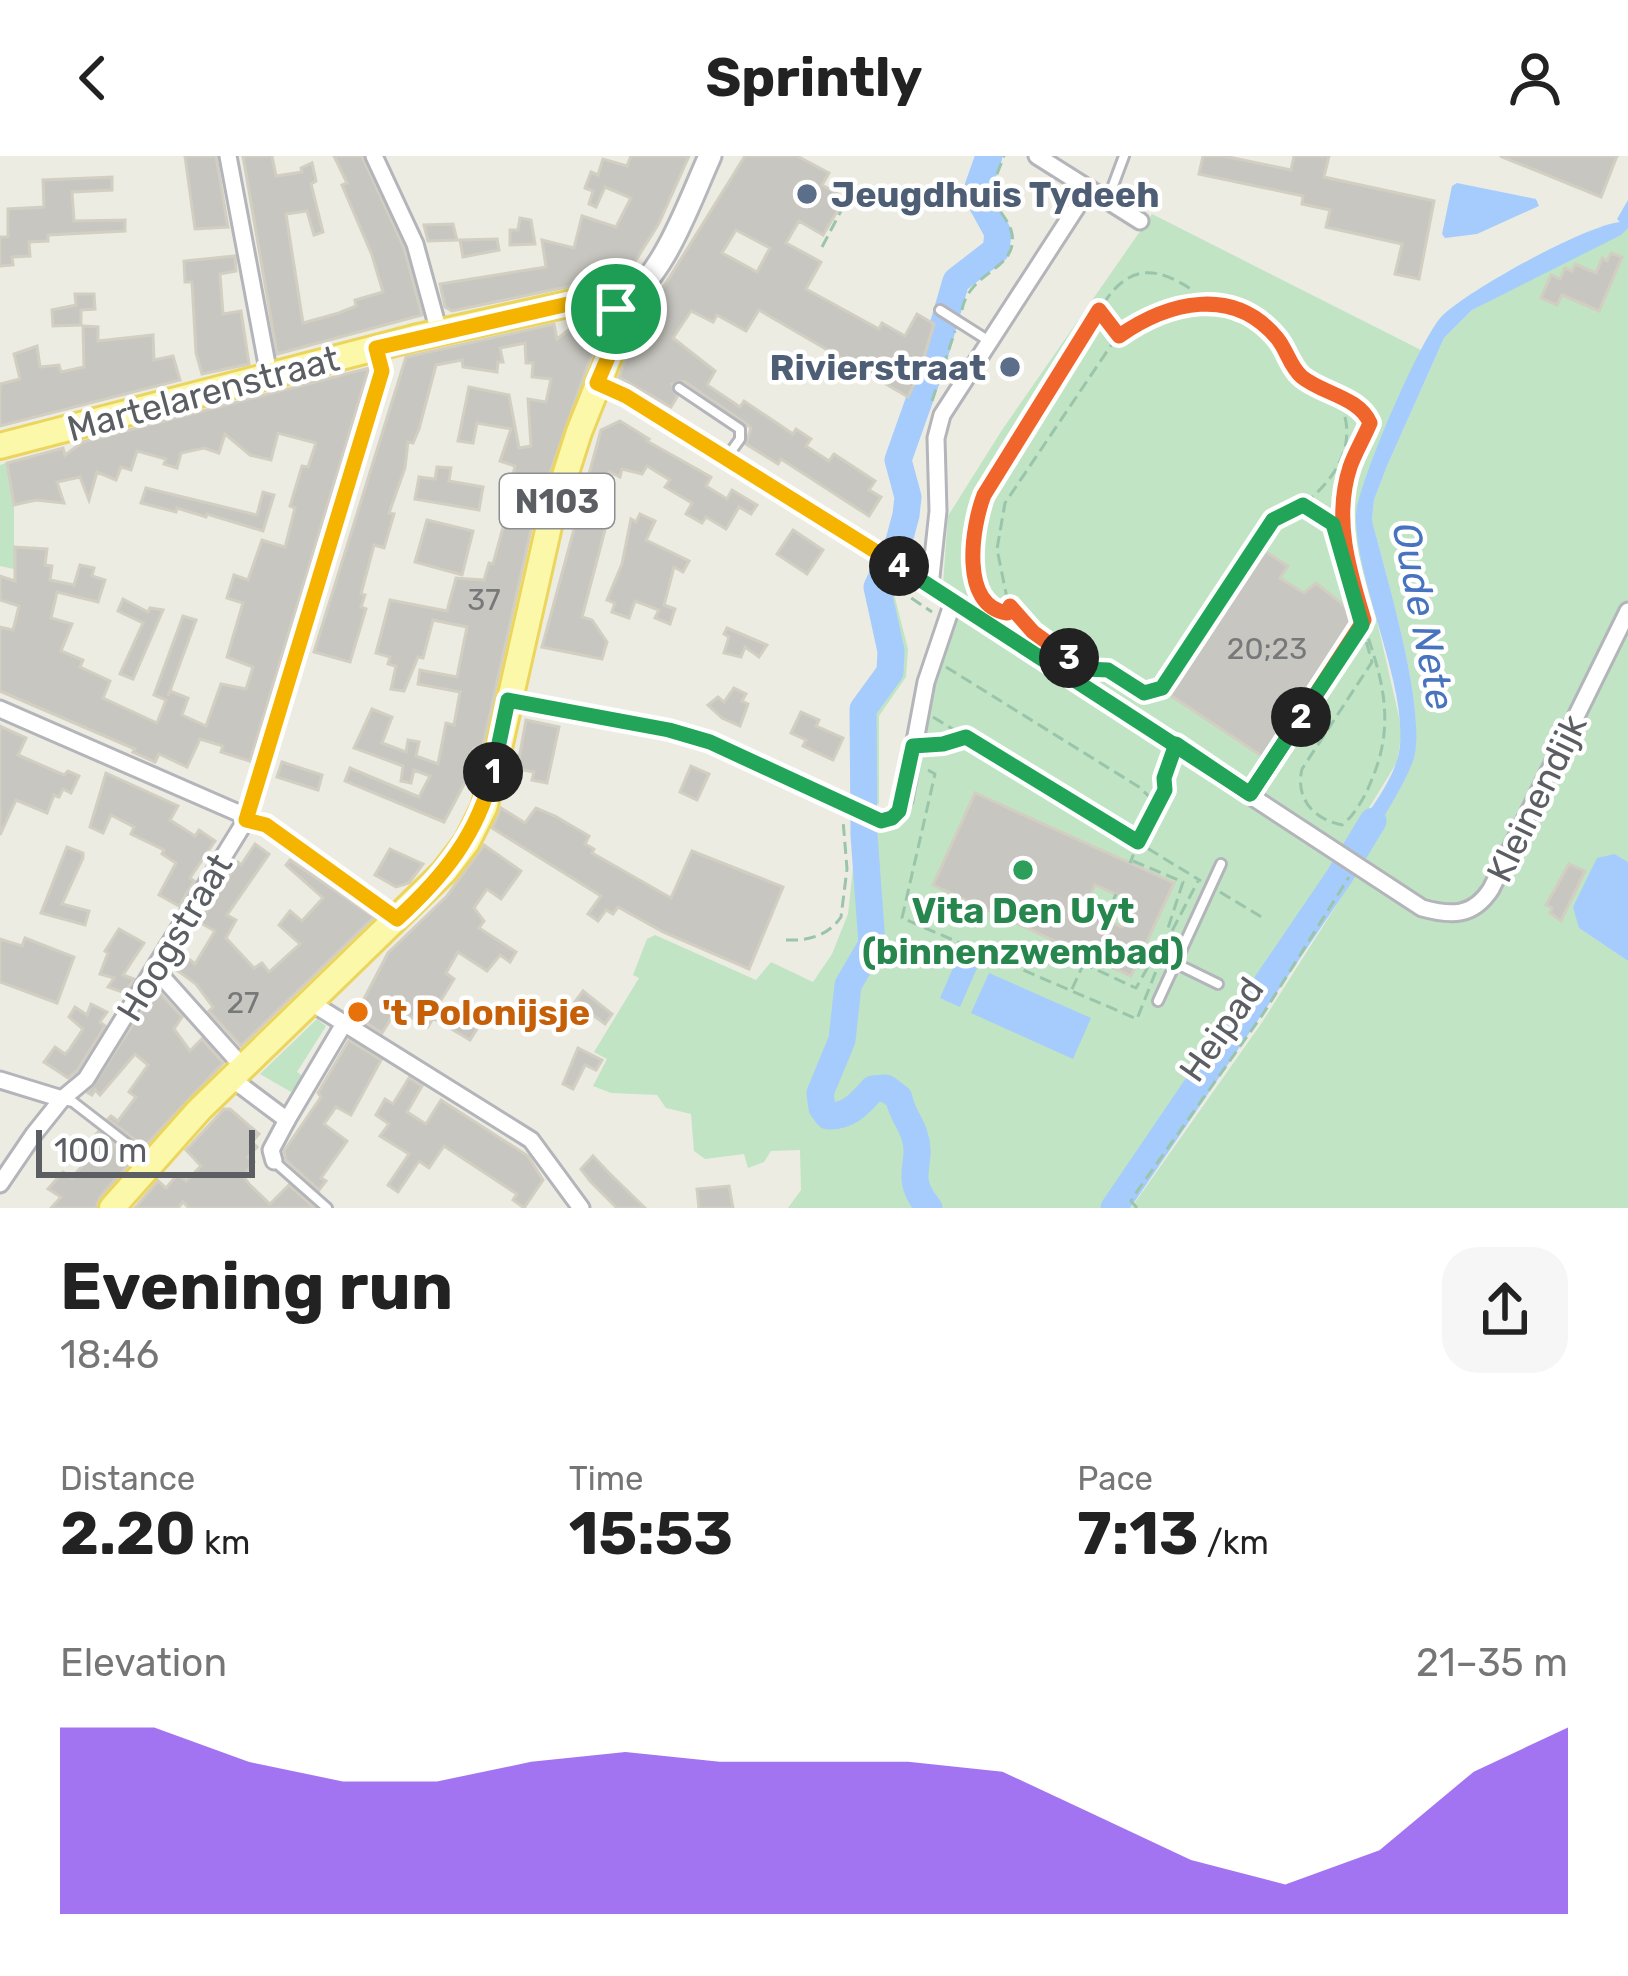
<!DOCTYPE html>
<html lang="en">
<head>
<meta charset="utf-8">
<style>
	body { margin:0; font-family:Rubik,sans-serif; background:#f6f6f6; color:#222; height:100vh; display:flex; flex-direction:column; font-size:45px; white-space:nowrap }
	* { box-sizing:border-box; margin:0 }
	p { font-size:39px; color:#767676 }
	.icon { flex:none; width:66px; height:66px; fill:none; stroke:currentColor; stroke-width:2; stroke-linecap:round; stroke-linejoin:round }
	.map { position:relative; height:1052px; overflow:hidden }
	.details { display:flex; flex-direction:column; background:#fff; flex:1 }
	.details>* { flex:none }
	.scale { position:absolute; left:36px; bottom:30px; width:219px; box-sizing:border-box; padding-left:12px; border:6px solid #5b5e63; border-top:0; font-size:33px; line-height:42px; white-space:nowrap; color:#5b5e63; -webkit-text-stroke:9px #fff; paint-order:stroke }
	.pin { position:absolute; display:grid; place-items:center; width:102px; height:102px; color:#fff; margin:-51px; border:6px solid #fff; border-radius:50%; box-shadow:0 3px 12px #0007 }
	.km { position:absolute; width:60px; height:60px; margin:-30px; border-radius:50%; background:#222; color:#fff; font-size:33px; line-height:60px; text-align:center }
	.round { display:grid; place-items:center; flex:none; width:126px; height:126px; border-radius:36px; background:#f6f6f6 }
	.overview { display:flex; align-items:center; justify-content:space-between; height:204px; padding:0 60px }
	h1 { font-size:66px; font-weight:700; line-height:90px }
	.stats { display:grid; grid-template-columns:repeat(3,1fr); gap:18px; height:204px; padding:12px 60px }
	.stats div { display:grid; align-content:center }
	.stats b { font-size:60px; font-weight:700 }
	.stats small { font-size:33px; font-weight:400 }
	.stats p { font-size:33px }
	.chart { height:336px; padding:24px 60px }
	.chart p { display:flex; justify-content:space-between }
	.chart svg { width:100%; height:216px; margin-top:12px; fill:#7c3aed; opacity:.7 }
	header { display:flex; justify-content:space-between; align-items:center; height:156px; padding:0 60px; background:#fff; font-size:54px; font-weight:700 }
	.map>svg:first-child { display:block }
	.green { fill:#c0e4c4 }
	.water { fill:#a5ccfc }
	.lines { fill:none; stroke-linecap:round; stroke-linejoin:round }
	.river { stroke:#a5ccfc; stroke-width:27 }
	.building { fill:#c8c6c0; stroke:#d2cfc2; stroke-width:3; fill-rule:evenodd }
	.lane-casing { stroke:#b4b5ba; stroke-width:14 }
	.street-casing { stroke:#b4b5ba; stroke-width:21 }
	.secondary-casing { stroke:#b5b7bd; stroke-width:27 }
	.primary-casing { stroke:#ecd55d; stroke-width:30 }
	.path { stroke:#9ac5ab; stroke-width:3; stroke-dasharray:12 6; stroke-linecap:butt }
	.lane { stroke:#fff; stroke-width:8 }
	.street { stroke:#fff; stroke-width:15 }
	.secondary { stroke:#fff; stroke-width:21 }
	.primary { stroke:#fcf8a9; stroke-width:24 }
	.split-1-casing { stroke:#fff; stroke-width:24 }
	.split-2-casing { stroke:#fff; stroke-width:24 }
	.split-3-casing { stroke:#fff; stroke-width:24 }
	.split-4-casing { stroke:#fff; stroke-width:24 }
	.split-5-casing { stroke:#fff; stroke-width:24 }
	.split-1 { stroke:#f5b400; stroke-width:15 }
	.split-2 { stroke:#22a559; stroke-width:15 }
	.split-3 { stroke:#f0652b; stroke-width:15 }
	.split-4 { stroke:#22a559; stroke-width:15 }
	.split-5 { stroke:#f5b400; stroke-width:15 }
	.service-dot { fill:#5c6f8a; stroke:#fff; stroke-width:4.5 }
	.leisure-dot { fill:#2e9e5b; stroke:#fff; stroke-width:4.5 }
	.food-dot { fill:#e8710a; stroke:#fff; stroke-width:4.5 }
	.labels { text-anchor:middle; stroke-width:9; stroke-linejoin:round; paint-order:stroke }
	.number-label { font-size:30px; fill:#76787a }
	.shield { fill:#fff; stroke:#8c8e92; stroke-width:3 }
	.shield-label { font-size:33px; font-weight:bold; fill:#5b5e63 }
	.service-label { font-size:36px; font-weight:bold; fill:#4e5e75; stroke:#fff; text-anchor:start }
	.street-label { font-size:36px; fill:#5b5e63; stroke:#fff }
	.leisure-label { font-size:36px; font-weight:bold; fill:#27864d; stroke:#fff }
	.food-label { font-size:36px; font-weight:bold; fill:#c56008; stroke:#fff; text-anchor:start }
	.water-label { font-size:39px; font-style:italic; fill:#4874bf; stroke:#fff }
</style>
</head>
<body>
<header><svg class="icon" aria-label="back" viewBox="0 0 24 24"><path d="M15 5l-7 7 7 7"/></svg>Sprintly<svg class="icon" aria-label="person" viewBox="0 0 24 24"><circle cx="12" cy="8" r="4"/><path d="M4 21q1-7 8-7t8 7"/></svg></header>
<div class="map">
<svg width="1628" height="1052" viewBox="0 0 1628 1052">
	<rect width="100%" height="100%" fill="#edece3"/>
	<g class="green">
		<path d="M1152,58L1421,194L1356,358L1362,400L1402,574L1397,606L1347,688L1169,949L1104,1052H788L801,1034L800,994L771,995L764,1006L748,1012L744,998L705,1003L694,995L691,958L666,952L657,939L611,937L593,930L607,903L594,896L639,822L633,819L647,783L655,779L756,824L771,806L813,826L832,798L848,758L855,693L869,667L884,674L900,667L909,641L926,552L954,457L943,428L948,360L1002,274Z"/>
		<path d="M1628,72V706L1615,698L1579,772L1628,805V1052H1131L1261,868L1355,720C1367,677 1400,644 1413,602C1428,554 1385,417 1372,364L1374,344L1387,310L1444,182L1472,154Z"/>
		<path d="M6,307L14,344V413L0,410V309Z"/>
		<path d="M886,411L900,419L893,434L908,493L906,521L879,560V648L863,644C862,617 858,586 863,559C866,537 890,527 891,502C891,467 868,445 886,411Z"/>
		<path d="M317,863L326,870L297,916L304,921L291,936L260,918Z"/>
	</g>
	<g class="water">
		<path d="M1457,27L1536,43L1539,50L1477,78L1445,82L1442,78L1452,30Z"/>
		<path d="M1628,44V72L1621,79L1472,154L1444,182L1387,310L1374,344L1372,364C1385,417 1429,557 1413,605C1401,637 1379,667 1362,696L1347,688C1363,662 1390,631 1398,601C1413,538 1355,429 1356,359C1357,330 1422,178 1443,159C1471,133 1584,70 1620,66L1617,63Z"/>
		<path d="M1615,698L1628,706V805L1579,772L1573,751L1597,702Z"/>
		<path d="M957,803L977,812L960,851L940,842Z"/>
		<path d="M989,817L1091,862L1073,903L971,857Z"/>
	</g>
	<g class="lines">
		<g class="river">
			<path d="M929,1052C901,1018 925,1009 914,978C909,964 901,956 899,942L886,932L873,933C860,947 849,961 828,960L822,952L820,937L842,884L848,829L872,788L864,679L863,553L890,516L891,495L877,431L899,385L906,359L908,341L898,304L931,211L956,125L996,94L998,77L976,37L989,0"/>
			<path d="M1114,1052L1339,721L1373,665"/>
		</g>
	</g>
	<g class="building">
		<path d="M185,0H216L228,71L195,73Z"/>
		<path d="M243,0H272L276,20L302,16L301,12L312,7L316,25L311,28L323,76L314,79L307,55L286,58L303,167L339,157L356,150L355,144L383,136L372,99L342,29L347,27L334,0H362L404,92L422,159L277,198Z"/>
		<path d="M631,0H689L659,67L623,125L586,127L452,155L445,151L440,128L546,111L542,84L574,92L582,60L616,71L631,42L605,31L596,51L589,48L593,35L585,32L591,16L598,19L603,3L627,10Z"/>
		<path d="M745,0H797L829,17L822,29L845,42L823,79L799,65L786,87L821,106L806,133L879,173L882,167L905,180L917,158L934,168L919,218L908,241L759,154L746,175L717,159L713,166L691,155L673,182L715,215L707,229L740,251L744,245L793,278L796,273L811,283L806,290L829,305L834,298L875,325L869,334L881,341L869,360L781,303L778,308L746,288L751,272L745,267L684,225L672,228L677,241L671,251L619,221L638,172ZM736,74L770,92L757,116L722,97Z"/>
		<path d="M1203,0H1224L1291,14L1294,0H1329L1324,21L1434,45L1419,123L1395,118L1402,88L1326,71L1330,54L1302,48L1303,40L1199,18Z"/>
		<path d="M1500,0H1617L1601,41Z"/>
		<path d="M112,21V34L72,36L74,65L125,64V75L48,79V85L29,86L30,100L12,101L13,109L0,110V81H8V53L44,51L43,24Z"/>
		<path d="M520,62L531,64L535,88L510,89V74H518Z"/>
		<path d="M453,68L457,84L428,85L424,69Z"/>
		<path d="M497,83L499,94L463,101L460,84Z"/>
		<path d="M1611,97L1622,101L1599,155L1562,139L1557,149L1541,142L1551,119L1560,123L1565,112L1572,115L1575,108L1596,117L1602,102L1607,105Z"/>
		<path d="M235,100L236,115L220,118L223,158L241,155L249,208L202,218L196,197L192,126H185L184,105Z"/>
		<path d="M75,138H94L95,153L81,154V169L53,170L52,154L76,149Z"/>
		<path d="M579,166L600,174L533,365L482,594L474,592L469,619L444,666L345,625L350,612L419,641L430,620L414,614L411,627L401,625L403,610L354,592L372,553L392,561L382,587L406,596L408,584L419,586L416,600L438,608L446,567L454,569L460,536L418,528L420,514L457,521L467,471L433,464L423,502L418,501L404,535L391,533L396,510L388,508L390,501L376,497L390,444L447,455L456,422L484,424L489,407L493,408L514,332L510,331L515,310L500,305L511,273L477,267L473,287L458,285L469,231L509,239L519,292L531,290L528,243L546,246L551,223L532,221L533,207H526L525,187L500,192L503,206H498L497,216L463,211L462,204L436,209L419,273L413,287L408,286L405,312L389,357L394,358L384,392L374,389L361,438L365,439L361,451L366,453L350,506L314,496L406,201L554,168L557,183Z"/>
		<path d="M83,170L98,171V185L153,179L154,204L173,200L180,224L0,270V228L20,223L14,198L37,190L40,211L59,209L61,216L84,211Z"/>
		<path d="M369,212L250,605L221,596L223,590L200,583L187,611L159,598L155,606L133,596L135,593L0,535V471L13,474L19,450L0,444V420L15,425V391L47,393L45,409L52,410L50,424L74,429L80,409L94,412L92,420L105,424L98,446L57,436L51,462L72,468L61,495L83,504L80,511L110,525L103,542L131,555L157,567L166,544L154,539L183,460L196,464L168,540L170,535L188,542L182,559L206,570L221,528L246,533L253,511L227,501L243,447L227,442L234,419L248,424L262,384L285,391L295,352L290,350L302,310L308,311L316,287L278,277L271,304L250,299L225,278L219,297L204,292L181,297L177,312L164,308L166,303L137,295L131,314L121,311L116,324L97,316L89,344L80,321L57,326L64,347L36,344L14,349L7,307L63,292L65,299L83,286Z"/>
		<path d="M620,265L649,283L647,285L711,321L706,330L727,343L732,334L757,349L751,358L739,351L726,373L706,361L702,367L686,358L692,347L665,331L670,324L647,310L642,318L622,313L620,321L610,316L602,346L611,351L582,461L592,464L607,486L602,503L542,491L601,274Z"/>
		<path d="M437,311L451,312L449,325L483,331L479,354L415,343L419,321L435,323Z"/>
		<path d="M146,332L257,359L263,336L274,339L263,375L207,358L206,361L177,352L176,356L141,347Z"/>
		<path d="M640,358L655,365L646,384L689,405L683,416L674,411L664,449L675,453L670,468L655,462L659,454L635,445L629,462L612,456L615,447L607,444L622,408L631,363L636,366Z"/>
		<path d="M427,364L473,375L462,419L415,406Z"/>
		<path d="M793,374L823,394L807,418L777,398Z"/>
		<path d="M1260,392L1288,410L1280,422L1304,437L1316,427L1356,459L1305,536L1311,540L1266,603L1164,535L1172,523L1178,527L1258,405L1253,402Z"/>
		<path d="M123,443L148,456L150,452L163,454L133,523L120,518L143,467L118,455Z"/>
		<path d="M727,472L767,489L759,501L745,491L741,501L724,497L729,481L724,478Z"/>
		<path d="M734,532L746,538L742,545L748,548L740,570L722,562L708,549L718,541L724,546Z"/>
		<path d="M801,556L819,564L816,570L843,582L833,604L803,590L806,584L791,577Z"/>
		<path d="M526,564L559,571L547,627L532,624L534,616L518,613L514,606L519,603Z"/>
		<path d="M0,570L26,582L18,599L64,619L68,615L79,620L71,637L63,633L59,641L54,639L47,657L16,644L0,679Z"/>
		<path d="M282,606L322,619L318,634L277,621Z"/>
		<path d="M691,610L709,618L697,644L680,636Z"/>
		<path d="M106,617L178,650L170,664L195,680L199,674L215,685L190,722L194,725L179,750L159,739L176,707L162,698L164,694L131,678L134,671L111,659L103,677L90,671Z"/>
		<path d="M975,637L1174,727L1131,820L933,729ZM1095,729L1133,746L1122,771L1084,754Z"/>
		<path d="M501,652L525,667L536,652L555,660L589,680L585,688L594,693L592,697L671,742L692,695L783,731L749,813L663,776L618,751L613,758L606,754L598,765L588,758L601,740L492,672Z"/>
		<path d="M255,688L269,698L227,759L236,764L226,782L254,812L262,807L269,816L300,788L279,769L290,755L302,765L323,742L286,709L290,704L374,761L241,890L209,855L213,851L196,828L174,812L184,799L195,808L215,775L199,766L238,706L241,709Z"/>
		<path d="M484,689L521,715L501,743L487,733L474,752L484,765L479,772L516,796L510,806L500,799L487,815L458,796L446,817L454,823L438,849L477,873L470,884L433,862L428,871L397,853L382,877L355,860L388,797L447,740Z"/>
		<path d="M67,691L83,697V702L62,748L89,755L85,769L41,757Z"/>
		<path d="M390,693L423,708L409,727L396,731L375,719Z"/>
		<path d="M1569,708L1585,715L1561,765L1550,757L1552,752L1546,749Z"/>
		<path d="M119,773L144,787L123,819L134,823L125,837L108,831L114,822L100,818L108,797L105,795Z"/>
		<path d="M25,782L74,801L57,847L0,826V783L22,790Z"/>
		<path d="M156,833L182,861L174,873L190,895L202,883L223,907L144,991L108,963L111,960L118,965L136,941L129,936L148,909L135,898L100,939L95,934L92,939L88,937Z"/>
		<path d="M583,835L612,858L605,868L575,846Z"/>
		<path d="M91,848L107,856L100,866L105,870L77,915L68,922L44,906L55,891L65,898L69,894L83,873L69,861L75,851L87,859Z"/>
		<path d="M349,884L381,904L351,959L336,951L324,968L347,985L321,1022L326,1025L319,1034L286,1004L284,995L321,941L318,937Z"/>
		<path d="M578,892L602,904L596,914L585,909L573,933L563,928Z"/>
		<path d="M409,922L422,930L407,956L426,968L441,944L528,1000L543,1024L524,1052L513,1044L517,1038L444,990L429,1012L419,1005L398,1036L388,1029L409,998L380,980L389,968L376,959L385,943L393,948Z"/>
		<path d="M224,953H230L259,978L252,986L257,991L248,1001L254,1006L243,1020L249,1028L270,1048L289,1029L315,1052H189L183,1046L178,1052H135L158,1025L166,1032L178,1018L186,1025L201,1010L186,994Z"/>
		<path d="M98,976L133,1003L100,1041L96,1052H51L61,1041L48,1033L63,1016L72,1022L97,992L89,986Z"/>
		<path d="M593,1000L609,1017L645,1052H617L590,1025L581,1013Z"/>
		<path d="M729,1030L733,1052H699L697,1033Z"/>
	</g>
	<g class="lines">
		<defs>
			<g id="lane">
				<path d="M1108,43L1124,0"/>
				<path d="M940,154L989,185"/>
				<path d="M679,232L740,273V283L727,301"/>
				<path d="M1175,807L1218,828"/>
				<path d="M1158,845L1221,708"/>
				<path d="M64,944L73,946L148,1004"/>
				<path d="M275,1006L327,1052"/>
			</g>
			<g id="street">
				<path d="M228,0L269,219"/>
				<path d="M374,0L415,88L439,176"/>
				<path d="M1037,0L1140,65"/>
				<path d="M597,227L626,240L906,414L1422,752C1451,760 1473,761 1491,733L1628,455"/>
				<path d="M930,430L938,355L936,282L942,259L1089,32"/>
				<path d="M508,544L669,574L710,586L881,665L892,662L904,644L926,526L953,446"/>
				<path d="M0,553L266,669L397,763"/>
				<path d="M155,813L243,911"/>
				<path d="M310,846L531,984L581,1052"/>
				<path d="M231,922L287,964L345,866"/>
				<path d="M0,924L62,943"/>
				<path d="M274,1005L271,994L287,964"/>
				<path d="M0,1028L34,978L62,943L86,923L246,664L382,215L376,192"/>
			</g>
			<path id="secondary" d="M616,153C664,122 687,51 710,0"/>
			<path id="primary" d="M0,290L414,182L590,143L604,145L616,153L621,171L579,276L549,370L493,619L484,652L467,686L444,716L199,954L112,1052"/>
		</defs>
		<use href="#lane" class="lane-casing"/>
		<use href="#street" class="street-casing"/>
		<use href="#secondary" class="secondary-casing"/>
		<use href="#primary" class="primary-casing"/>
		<g class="path">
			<path d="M822,91L842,53L839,51"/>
			<path d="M1210,145L1257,164L1277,181L1297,217L1362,253L1370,267C1355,307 1340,337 1343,382C1349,469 1411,532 1372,623C1366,639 1355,659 1342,669C1313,663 1295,642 1302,613L1372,506L1333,368L1303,349L1273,364L1162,532L1143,537L1108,514L1085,513L1064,498L1033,476L1008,447L997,393L1005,347L1116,182L1144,162L1177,150Z"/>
			<path d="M962,154C969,115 1018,114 1012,78C1009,62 994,52 990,36L1004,0"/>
			<path d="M1100,156L1119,180"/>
			<path d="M932,245L955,175"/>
			<path d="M1304,348C1338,321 1360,284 1338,243"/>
			<path d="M902,428L904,437L932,456"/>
			<path d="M992,450C965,416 970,378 984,339L1108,141C1133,108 1158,112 1191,133V147"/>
			<path d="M946,511L1139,631L1155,646L1130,707"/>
			<path d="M933,561L1201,725"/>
			<path d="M927,589L964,582"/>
			<path d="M928,614L935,618L902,762L1137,863L1166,790L1161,788L1136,832L1084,808L1088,800"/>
			<path d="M1257,626L1362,470"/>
			<path d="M1157,644L1165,634L1169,603"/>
			<path d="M1133,705L1183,726L1168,772L1172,775L1198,725"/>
			<path d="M1220,736L1265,763"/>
			<path d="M1105,763L1116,738"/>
			<path d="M786,784C808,785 828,780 841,761L847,713L843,664"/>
			<path d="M1072,833L1083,809"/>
			<path d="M1137,1052L1131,1045L1138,1034L1263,858L1349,721"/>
		</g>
		<use href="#lane" class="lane"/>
		<use href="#street" class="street"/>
		<use href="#secondary" class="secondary"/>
		<use href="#primary" class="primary"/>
	</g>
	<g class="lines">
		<defs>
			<path id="split-1" d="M493,616C478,678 444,720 397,763L266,669L246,664L382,215L376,192L590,143L604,145L616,153"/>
			<path id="split-2" d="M493,616L508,544L669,574L710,586L881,665L892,662L899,655L913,590L943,588L966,581L1138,686L1165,634L1164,622L1176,588L1250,638L1301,561"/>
			<path id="split-3" d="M1069,502L1033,476L1010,450L1007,457C959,450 972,370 984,339L1099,154L1119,180C1168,146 1233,129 1277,182C1287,194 1290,211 1302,221C1323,238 1359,241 1370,267C1364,282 1355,296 1350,311C1333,363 1349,414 1364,464L1301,561"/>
			<path id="split-4" d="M899,410L1250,638L1362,469L1333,368L1303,349L1273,364L1162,532L1144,537L1108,514L1085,513L1069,502"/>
			<path id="split-5" d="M616,153L621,171L597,227L626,240L899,410"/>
		</defs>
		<use href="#split-1" class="split-1-casing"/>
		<use href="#split-2" class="split-2-casing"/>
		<use href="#split-3" class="split-3-casing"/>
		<use href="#split-4" class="split-4-casing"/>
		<use href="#split-5" class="split-5-casing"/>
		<use href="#split-1" class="split-1"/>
		<use href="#split-2" class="split-2"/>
		<use href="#split-3" class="split-3"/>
		<use href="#split-4" class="split-4"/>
		<use href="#split-5" class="split-5"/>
	</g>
	<g class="service-dot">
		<circle cx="807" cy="38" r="12"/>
		<circle cx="1010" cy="211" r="12"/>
	</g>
	<circle class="leisure-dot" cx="1023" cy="714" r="12"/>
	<circle class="food-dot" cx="358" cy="856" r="12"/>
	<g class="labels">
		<g class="number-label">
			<text x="484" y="454">37</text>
			<text x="1267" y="503">20;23</text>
			<text x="243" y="857">27</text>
		</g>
		<rect class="shield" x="500" y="318" width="114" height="54" rx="9"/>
		<g class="shield-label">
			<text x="557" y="357">N103</text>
		</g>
		<g class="service-label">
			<text x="831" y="51">Jeugdhuis Tydeeh</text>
			<text x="986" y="224" text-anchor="end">Rivierstraat</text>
		</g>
		<g class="street-label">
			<text transform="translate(203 237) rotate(-15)" y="13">Martelarenstraat</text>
			<text transform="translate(1536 642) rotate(-64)" y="13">Kleinendijk</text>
			<text transform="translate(174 781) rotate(-59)" y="13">Hoogstraat</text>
			<text transform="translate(1221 873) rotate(-55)" y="13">Heipad</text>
		</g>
		<g class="leisure-label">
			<text x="1023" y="767">Vita Den Uyt<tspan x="1023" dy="41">(binnenzwembad)</tspan></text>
		</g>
		<g class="food-label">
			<text x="382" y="869">'t Polonijsje</text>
		</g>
		<g class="water-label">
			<text transform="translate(1424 460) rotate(79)" y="14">Oude Nete</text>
		</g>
	</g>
</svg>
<div class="scale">100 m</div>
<div class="pin" style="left:616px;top:153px;background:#1e9e55"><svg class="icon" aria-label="arrive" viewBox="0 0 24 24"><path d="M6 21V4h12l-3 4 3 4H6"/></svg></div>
<b class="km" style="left:493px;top:616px">1</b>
<b class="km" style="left:1301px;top:561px">2</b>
<b class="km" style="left:1069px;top:502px">3</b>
<b class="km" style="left:899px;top:410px">4</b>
</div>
<section class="details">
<div class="overview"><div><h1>Evening run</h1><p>18:46</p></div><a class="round"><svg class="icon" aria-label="share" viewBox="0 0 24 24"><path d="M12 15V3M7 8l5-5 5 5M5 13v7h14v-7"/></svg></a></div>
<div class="stats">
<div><p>Distance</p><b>2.20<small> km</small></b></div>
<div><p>Time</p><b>15:53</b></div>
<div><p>Pace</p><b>7:13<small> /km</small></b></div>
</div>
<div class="chart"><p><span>Elevation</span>21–35 m</p>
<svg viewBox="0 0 160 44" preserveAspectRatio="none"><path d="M0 44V6L10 6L20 13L30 17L40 17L50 13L60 11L70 13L80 13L90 13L100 15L110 24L120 33L130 38L140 31L150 15L160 6V44z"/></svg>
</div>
</section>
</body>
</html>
